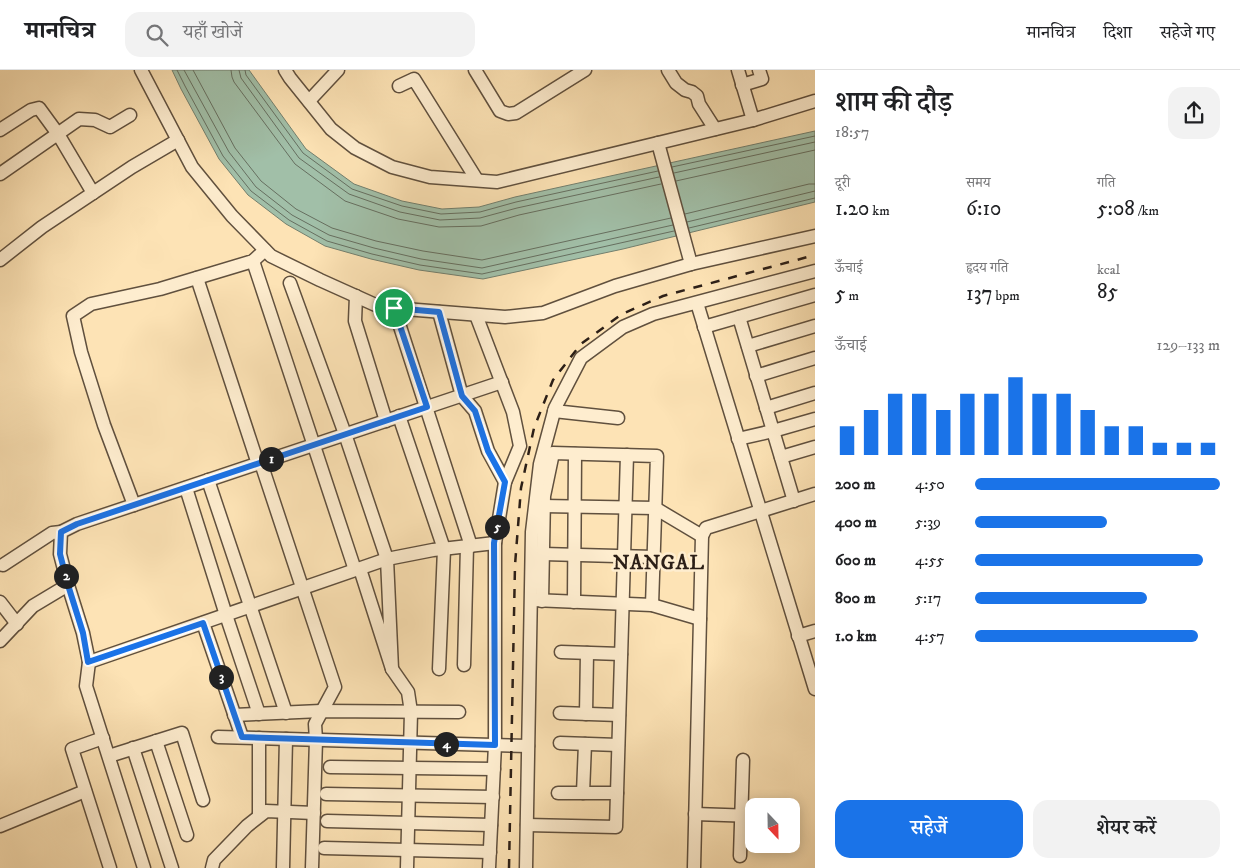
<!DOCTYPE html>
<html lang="hi">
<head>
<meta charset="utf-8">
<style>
	body { margin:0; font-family:"IM FELL DW Pica","Noto Serif Devanagari",serif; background:#f2f2f2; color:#202124; height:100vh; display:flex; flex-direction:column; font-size:19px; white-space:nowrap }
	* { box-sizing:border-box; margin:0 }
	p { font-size:16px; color:#757577 }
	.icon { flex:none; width:28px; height:28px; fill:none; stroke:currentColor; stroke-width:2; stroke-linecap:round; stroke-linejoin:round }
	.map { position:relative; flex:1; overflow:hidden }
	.panel { display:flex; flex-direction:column; background:#fff; width:425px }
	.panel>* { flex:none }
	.needle { width:32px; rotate:158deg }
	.fabs { position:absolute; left:745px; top:728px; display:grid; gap:10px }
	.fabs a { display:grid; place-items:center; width:55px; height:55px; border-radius:10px; background:#fff; box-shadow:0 2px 12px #0003; font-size:25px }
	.pin { position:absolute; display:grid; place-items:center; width:42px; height:42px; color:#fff; margin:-21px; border:2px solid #fff; border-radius:50%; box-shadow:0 1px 5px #0007 }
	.km { position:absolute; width:25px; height:25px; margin:-12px; border-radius:50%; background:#222; color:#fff; font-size:14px; line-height:25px; text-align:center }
	.round { display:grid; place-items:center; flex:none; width:52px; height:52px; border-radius:15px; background:#f2f2f2 }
	.overview { display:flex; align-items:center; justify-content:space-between; height:85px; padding:0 20px }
	h1 { font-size:28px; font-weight:600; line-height:38px }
	.stats { display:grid; grid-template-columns:repeat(3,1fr); gap:8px; height:85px; padding:5px 20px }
	.stats div { display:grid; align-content:center }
	.stats b { font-size:21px; font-weight:600 }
	.stats small { font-size:14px; font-weight:400 }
	.stats p { font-size:14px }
	.chart { height:140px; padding:10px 20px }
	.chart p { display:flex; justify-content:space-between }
	.chart svg { width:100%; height:90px; margin-top:5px; stroke:#1a73e8; stroke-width:6 }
	.button { display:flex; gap:10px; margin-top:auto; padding:10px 20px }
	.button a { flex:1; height:58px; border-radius:15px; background:#1a73e8; color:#fff; font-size:20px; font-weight:600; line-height:58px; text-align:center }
	.button a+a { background:#f2f2f2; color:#202124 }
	ul { padding:0 20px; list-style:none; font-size:16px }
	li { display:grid; grid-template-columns:80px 60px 1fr; align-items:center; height:38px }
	li i { height:12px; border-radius:6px; background:#1a73e8 }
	header { display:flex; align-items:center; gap:30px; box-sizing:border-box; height:70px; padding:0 25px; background:#fff; border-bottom:1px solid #e0e0e0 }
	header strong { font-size:24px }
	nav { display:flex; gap:28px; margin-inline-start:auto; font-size:18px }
	.search { width:350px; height:45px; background:#f2f2f2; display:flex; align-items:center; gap:12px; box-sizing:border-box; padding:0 18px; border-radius:15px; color:#757577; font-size:19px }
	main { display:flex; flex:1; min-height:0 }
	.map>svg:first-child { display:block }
	.water { fill:#a1bfa8; stroke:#727f6e }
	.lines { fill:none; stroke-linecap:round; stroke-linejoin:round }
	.shore { stroke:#666f60; stroke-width:1 }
	.minor-casing { stroke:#60503e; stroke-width:15 }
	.minor { stroke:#feedcf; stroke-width:12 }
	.rail { stroke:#2c1f17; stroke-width:2.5; stroke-dasharray:9 9; stroke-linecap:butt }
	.route-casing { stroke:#fff; stroke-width:10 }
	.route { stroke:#1a73e8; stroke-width:6 }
	.labels { text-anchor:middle; stroke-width:5; stroke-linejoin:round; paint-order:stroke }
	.district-label { font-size:20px; font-weight:bold; letter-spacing:1px; fill:#2c1f17; stroke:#feedcf }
</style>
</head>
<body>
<header>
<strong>मानचित्र</strong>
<div class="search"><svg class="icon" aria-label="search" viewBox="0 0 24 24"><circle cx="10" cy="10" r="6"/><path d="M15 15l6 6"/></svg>यहाँ खोजें</div>
<nav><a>मानचित्र</a><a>दिशा</a><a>सहेजे गए</a></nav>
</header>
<main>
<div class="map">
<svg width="815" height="798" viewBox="0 0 815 798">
	<rect width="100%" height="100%" fill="#fde3b5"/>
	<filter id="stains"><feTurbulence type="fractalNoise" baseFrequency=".004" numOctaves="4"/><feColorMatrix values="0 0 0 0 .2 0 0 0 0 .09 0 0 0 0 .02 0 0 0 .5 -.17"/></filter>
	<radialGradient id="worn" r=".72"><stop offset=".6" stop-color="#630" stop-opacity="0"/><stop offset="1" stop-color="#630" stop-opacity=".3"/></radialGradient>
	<path class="water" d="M172,0H249L306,79L354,114L402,131L442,139L479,137L515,127L815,61V132L623,179L483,209L419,200L371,189L325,176L286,154L248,125L219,89L181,19Z"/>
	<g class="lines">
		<g class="shore">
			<path d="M177,0L185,16L223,86L251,121L289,150L327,171L372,184L420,195L482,204L674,161"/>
			<path d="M184,0L229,82L256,117L292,145L329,165L374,178L421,189L482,198L673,155"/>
			<path d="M193,0L235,78L261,111L296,139L332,158L376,171L423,181L482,190L671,148"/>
			<path d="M231,0L232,7L234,12L295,94L345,131L398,149L439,157L481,156L519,145L661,114"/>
			<path d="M239,0L241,8L299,88L349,124L400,142L440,150L480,148L517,138L659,107"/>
			<path d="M245,0L246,5L303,83L352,119L402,136L441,144L480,142L516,132L658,101"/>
			<path d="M672,97L815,66"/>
			<path d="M674,103L815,72"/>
			<path d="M676,111L815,80"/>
			<path d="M685,144L809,114H815"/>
			<path d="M687,152L815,121"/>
			<path d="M689,158L815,128"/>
		</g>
		<defs>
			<g id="minor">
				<path d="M141,0L192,97L232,146L271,186L320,210L380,237L505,247L543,243L615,216L691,194L815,166"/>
				<path d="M285,0L290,8L331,59L355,78L392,97L430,107L497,112L753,50L815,31"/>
				<path d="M475,0L500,41L508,44L516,43L585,0"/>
				<path d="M668,0L676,13L685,20L692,22L697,26L699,34L715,59"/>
				<path d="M738,0L753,50"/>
				<path d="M742,15L762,9L759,0"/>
				<path d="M399,16L414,9L477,110"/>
				<path d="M309,31L338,0"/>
				<path d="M0,60L31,40L39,38L58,64L93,123"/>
				<path d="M658,73L691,194"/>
				<path d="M0,104L79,49L95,50L110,57L130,45"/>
				<path d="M0,190L42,157L132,97L178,70"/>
				<path d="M253,191L355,500"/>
				<path d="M197,208L258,394"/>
				<path d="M290,213L345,364L387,489L392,599"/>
				<path d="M356,226L355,251L386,351"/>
				<path d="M697,233L815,619"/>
				<path d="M394,238L471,476"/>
				<path d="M439,242L462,326L475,341L488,381L505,412"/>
				<path d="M476,245L513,342L520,376L505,412L495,473V675L489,798"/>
				<path d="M739,247L794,431"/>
				<path d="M704,257L815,225"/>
				<path d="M748,276L815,256"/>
				<path d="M756,306L815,288"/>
				<path d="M766,338L815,323"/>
				<path d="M554,341L618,348"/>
				<path d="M399,346L444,479L439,599"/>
				<path d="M738,369L773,361L815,349"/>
				<path d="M781,387L815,377"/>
				<path d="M261,393L335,617L315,654L316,670L312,798"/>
				<path d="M208,410L286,643"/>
				<path d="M186,418L226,545L259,644"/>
				<path d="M134,435L104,355L81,282L73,246L91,234L160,219L253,191L265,180"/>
				<path d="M543,436L655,438L702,466"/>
				<path d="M543,484L654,487"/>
				<path d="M3,495L52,463L61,462"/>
				<path d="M360,499L392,599L408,622L411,642L407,798"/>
				<path d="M533,530L652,535L700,549"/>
				<path d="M542,531L544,426L553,383L657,386L652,535"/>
				<path d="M0,532L17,554"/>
				<path d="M574,532L575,384"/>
				<path d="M203,553L242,667"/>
				<path d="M798,566L815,561"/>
				<path d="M0,571L33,536L68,515"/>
				<path d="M561,582L621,584"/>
				<path d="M89,592L387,489L433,480L495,473"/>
				<path d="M464,595L467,476"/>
				<path d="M560,643L619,645"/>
				<path d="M586,644L587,583"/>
				<path d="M234,645L321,641L459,642"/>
				<path d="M218,667L528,676"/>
				<path d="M103,668L72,679L110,798"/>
				<path d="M156,671L187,765"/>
				<path d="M560,673L618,675"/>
				<path d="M133,678L172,798"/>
				<path d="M109,686L182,663L203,730"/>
				<path d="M330,697L494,699"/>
				<path d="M558,723H617"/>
				<path d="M583,723L585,674"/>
				<path d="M326,724L493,727"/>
				<path d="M695,744L754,746"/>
				<path d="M259,746V668"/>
				<path d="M327,751L491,755"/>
				<path d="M527,755L616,757L627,385"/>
				<path d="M0,756L85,721"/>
				<path d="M324,778L490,782"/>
				<path d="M740,786L743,690"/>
				<path d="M144,798L86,616L89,592L83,563L68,515L60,484L61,462L77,454L502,312"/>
				<path d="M212,798L214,790L247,756L266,741L314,743"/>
				<path d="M283,798L286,669"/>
				<path d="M526,798L532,462L540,394L555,338L581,288L623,257L653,244L815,201"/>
				<path d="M694,798L702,466L706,458L815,424"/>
			</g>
		</defs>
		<use href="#minor" class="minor-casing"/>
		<use href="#minor" class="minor"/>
		<path class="rail" d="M509,798L515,495L521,418L534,358L553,310L581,274L622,244L663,226L815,185"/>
	</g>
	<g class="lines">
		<defs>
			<path id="route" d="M394,238L439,242L462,326L475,341L488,381L505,412L494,473L495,675L242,667L203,553L88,592L83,563L68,515L60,484L61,462L77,454L427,337Z"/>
		</defs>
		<use href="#route" class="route-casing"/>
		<use href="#route" class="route"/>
	</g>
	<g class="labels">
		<g class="district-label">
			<text x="659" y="499">NANGAL</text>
		</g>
	</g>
	<rect width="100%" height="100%" filter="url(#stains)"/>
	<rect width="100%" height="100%" fill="url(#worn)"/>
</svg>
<div class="fabs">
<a><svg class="needle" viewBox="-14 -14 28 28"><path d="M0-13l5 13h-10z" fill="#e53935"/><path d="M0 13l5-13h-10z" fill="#757577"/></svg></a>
</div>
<div class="pin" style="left:394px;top:238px;background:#1e9e55"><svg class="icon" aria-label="arrive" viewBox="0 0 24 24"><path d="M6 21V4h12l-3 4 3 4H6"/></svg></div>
<b class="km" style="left:271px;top:389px">1</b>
<b class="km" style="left:66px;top:506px">2</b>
<b class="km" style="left:221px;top:607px">3</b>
<b class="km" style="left:446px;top:674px">4</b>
<b class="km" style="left:497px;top:457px">5</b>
</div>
<section class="panel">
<div class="overview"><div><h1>शाम की दौड़</h1><p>18:57</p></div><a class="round"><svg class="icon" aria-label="share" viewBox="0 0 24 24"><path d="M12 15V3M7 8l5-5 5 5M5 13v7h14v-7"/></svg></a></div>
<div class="stats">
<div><p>दूरी</p><b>1.20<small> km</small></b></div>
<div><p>समय</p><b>6:10</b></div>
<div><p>गति</p><b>5:08<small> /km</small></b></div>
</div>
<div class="stats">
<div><p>ऊँचाई</p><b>5<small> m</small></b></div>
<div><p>हृदय गति</p><b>137<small> bpm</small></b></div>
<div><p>kcal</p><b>85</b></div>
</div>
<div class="chart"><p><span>ऊँचाई</span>129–133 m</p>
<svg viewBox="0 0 160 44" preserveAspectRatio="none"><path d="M5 44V30M15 44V22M25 44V14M35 44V14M45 44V22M55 44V14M65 44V14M75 44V6M85 44V14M95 44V14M105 44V22M115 44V30M125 44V30M135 44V38M145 44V38M155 44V38"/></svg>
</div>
<ul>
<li><b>200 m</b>4:50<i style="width:100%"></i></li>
<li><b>400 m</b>5:39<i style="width:54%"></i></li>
<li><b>600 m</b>4:55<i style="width:93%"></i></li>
<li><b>800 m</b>5:17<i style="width:70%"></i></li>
<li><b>1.0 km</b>4:57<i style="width:91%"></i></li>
</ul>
<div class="button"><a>सहेजें</a><a>शेयर करें</a></div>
</section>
</main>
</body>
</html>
